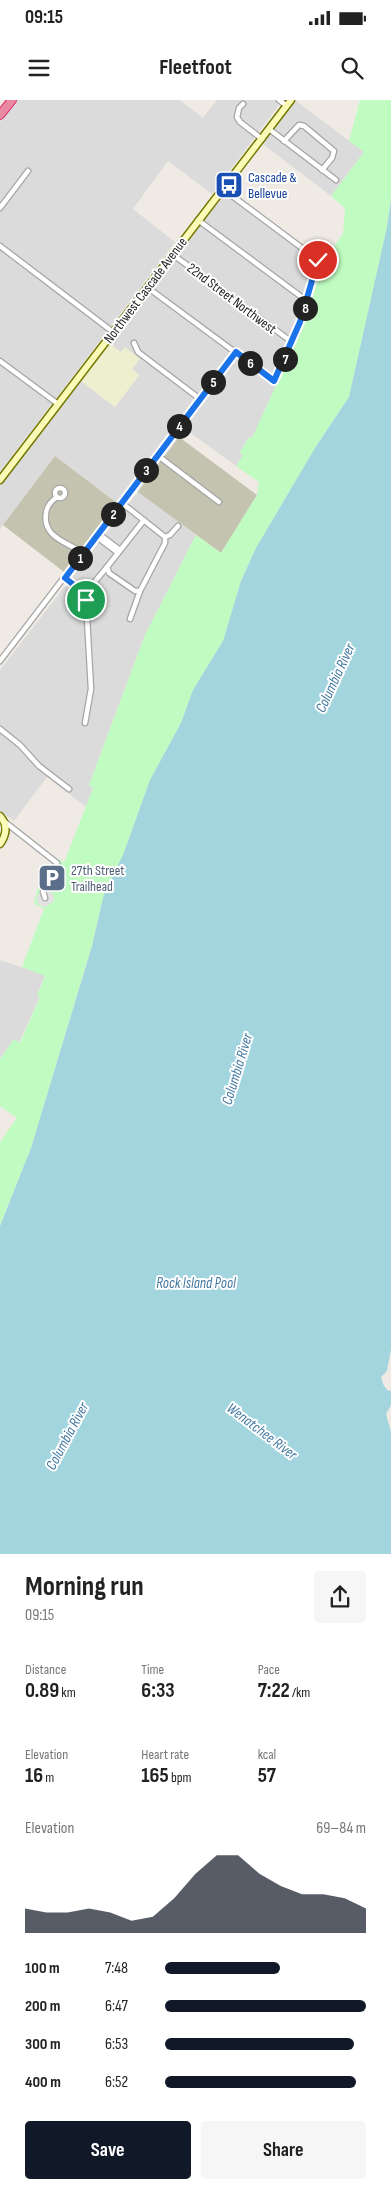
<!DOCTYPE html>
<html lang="en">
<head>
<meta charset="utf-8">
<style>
	body { margin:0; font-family:"Sofia Sans Condensed",sans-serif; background:#f6f6f6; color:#222; height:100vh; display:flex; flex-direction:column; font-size:19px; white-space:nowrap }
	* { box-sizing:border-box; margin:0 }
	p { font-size:16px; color:#767676 }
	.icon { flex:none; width:28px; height:28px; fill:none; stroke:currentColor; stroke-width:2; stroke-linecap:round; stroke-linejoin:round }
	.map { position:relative; height:1454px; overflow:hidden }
	.details { display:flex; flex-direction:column; background:#fff; flex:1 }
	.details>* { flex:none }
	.pin { position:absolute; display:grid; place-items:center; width:42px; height:42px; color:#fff; margin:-21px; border:2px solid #fff; border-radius:50%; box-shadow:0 1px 5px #0007 }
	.km { position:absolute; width:25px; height:25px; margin:-12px; border-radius:50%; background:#222; color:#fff; font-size:14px; line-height:25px; text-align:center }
	.round { display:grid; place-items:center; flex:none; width:52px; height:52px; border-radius:5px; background:#f6f6f6 }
	.headline { display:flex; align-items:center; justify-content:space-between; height:85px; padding:0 25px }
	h1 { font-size:28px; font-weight:700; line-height:38px }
	.metrics { display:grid; grid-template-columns:repeat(3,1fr); gap:8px; height:85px; padding:5px 25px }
	.metrics div { display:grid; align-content:center }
	.metrics b { font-size:21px; font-weight:700 }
	.metrics small { font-size:14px; font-weight:400 }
	.metrics p { font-size:14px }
	.chart { height:140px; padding:10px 25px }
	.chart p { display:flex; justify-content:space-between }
	.chart svg { width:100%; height:90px; margin-top:5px; fill:#111827; opacity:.7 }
	.action { display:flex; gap:10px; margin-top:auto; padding:10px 25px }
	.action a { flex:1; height:58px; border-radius:5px; background:#111827; color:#fff; font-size:20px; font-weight:700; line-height:58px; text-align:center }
	.action a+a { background:#f6f6f6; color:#222 }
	ul { padding:0 25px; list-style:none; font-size:16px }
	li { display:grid; grid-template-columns:80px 60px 1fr; align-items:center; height:38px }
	li i { height:12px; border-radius:6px; background:#111827 }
	.status { display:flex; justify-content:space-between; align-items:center; height:35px; padding:0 25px; background:#fff; direction:ltr }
	.status svg { height:14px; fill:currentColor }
	header { display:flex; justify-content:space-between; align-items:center; height:65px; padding:0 25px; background:#fff; font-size:22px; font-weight:700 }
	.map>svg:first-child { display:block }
	.residential { fill:#dcdbdb }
	.construction { fill:#c4c3af }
	.farmland { fill:#eeefcf }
	.park { fill:#c0fbc1 }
	.parking { fill:#e2e2e2 }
	.water { fill:#a3d5de }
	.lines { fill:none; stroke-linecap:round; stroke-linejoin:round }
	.street-casing { stroke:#a5a5a5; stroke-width:7 }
	.secondary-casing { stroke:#737802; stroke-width:9 }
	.highway-casing { stroke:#de206e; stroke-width:10 }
	.street { stroke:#fff; stroke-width:4.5 }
	.secondary { stroke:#fbfab7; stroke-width:6 }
	.highway { stroke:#e98aa2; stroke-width:8 }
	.route-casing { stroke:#fff; stroke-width:10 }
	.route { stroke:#1a73e8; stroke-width:6 }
	.labels { text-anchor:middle; stroke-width:4; stroke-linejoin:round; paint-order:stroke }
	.transit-label { font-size:14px; fill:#164399; stroke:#fff; text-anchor:start }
	.street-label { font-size:14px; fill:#1e1e1e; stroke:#fff }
	.service-label { font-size:14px; fill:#4e5e75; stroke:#fff; text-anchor:start }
	.water-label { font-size:15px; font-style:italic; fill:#4278a0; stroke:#fff }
</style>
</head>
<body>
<div class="status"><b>09:15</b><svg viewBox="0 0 49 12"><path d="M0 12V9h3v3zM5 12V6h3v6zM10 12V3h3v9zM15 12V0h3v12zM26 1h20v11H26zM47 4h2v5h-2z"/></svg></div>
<header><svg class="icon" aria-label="menu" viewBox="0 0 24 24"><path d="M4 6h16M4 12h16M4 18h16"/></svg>Fleetfoot<svg class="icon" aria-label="search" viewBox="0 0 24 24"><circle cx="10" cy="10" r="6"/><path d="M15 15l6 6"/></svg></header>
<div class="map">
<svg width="391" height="1454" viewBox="0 0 391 1454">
	<rect width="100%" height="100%" fill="#efebe4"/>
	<g class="residential">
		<path d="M17,0H180L203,18L217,0H287L281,7L279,5L212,94L168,61L133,109L175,142L0,372V22Z"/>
		<path d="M296,1L364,52L331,96L263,44Z"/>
		<path d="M227,88L323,161L306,220L252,339L249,337L240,352L244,355L236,366L185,329L139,391L196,435L145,535L89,685L93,687L86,707L47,677L14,721L0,711V570L138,392L130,386L117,403L55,356L0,429V385L81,281L115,307L139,275L132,269L139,259L125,248L121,252L109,243L134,207Z"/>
		<path d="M0,860L45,875L37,895L40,896L19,943L14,940L0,959Z"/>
	</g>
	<g class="construction">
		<path d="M179,337L257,395L221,453L138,392Z"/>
		<path d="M55,356L117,403L64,472L3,425Z"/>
	</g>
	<path class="farmland" d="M109,243L121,252L125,247L140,259L132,269L139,275L115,307L81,281Z"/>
	<path class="park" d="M360,0H391V99L387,127L349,297L315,348L256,448L241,481L223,541L193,590L181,623L150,680L123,755L104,794L92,845L31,1048L0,1125V1042L17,1018L0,1006V959L14,939L20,943L40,897L37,896L45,876L22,867L44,809L34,803L38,788L59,759L64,763L93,688L89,685L145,535L196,435L221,453L257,395L259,382L236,366L243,355L240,352L249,337L252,338L306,220L323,161L343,134L345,108L331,96L364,52L349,41Z"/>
	<path class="parking" d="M56,764L63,768L50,790L54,796V801L46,807L41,806L37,802V797Z"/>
	<path class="water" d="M391,99V1249L387,1271L381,1277L383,1284L387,1290L391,1291V1305L386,1314L391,1332V1454H0V1126L31,1048L92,846L104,794L123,755L150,680L181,623L193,590L223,541L241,481L256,448L315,348L349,297L387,127Z"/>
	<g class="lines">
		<defs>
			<g id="street">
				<path d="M279,0L287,6"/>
				<path d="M243,4L239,8L237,17L240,22L262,39"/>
				<path d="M269,29L336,80"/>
				<path d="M284,41L299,25L304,26L334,51L332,58L322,70"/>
				<path d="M0,108L28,71"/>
				<path d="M198,120L307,201"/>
				<path d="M0,146L113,232"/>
				<path d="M172,154L292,242"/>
				<path d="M147,187L274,281L300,222L318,160L223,89"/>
				<path d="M134,243L138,252L200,299"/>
				<path d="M0,261L58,304"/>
				<path d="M157,355L219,402"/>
				<circle cx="60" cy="393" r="5"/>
				<path d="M57,397C51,401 47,405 46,413C42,438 68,442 84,454"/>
				<path d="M122,403L165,437V443L140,491H135L109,473L107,467L144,420"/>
				<path d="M99,434L120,450"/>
				<path d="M97,437L118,453"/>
				<path d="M165,437L170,435L178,426"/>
				<path d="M65,478L83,492L86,500L91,589L85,623"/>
				<path d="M88,490L107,467"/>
				<path d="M130,519L140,491"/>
				<path d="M0,561L236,253"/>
				<path d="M0,629L20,645L39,666L69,689"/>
				<path d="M5,722L57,763V769L43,792L45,798"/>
			</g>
			<g id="secondary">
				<path d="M0,380L291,0"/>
				<path d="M0,716C8,725 7,734 0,744"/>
			</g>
			<path id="highway" d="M0,15L12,0"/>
		</defs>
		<use href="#street" class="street-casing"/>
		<use href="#secondary" class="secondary-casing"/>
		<use href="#highway" class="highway-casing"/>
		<use href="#street" class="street"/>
		<use href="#secondary" class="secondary"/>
		<use href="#highway" class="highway"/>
	</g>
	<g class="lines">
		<defs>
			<path id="route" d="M86,500L83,492L65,478L236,252L274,281L300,222L318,160"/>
		</defs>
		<use href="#route" class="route-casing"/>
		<use href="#route" class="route"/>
	</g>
	<defs>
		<symbol id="bus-square" viewBox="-11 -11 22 22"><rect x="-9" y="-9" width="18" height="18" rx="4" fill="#1a4fb4" stroke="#fff"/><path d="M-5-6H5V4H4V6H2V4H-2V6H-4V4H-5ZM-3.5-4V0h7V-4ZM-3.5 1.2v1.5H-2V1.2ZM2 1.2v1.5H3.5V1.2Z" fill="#fff"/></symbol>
		<symbol id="parking-square" viewBox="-11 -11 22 22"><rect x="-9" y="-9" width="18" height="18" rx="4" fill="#5c6f8a" stroke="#fff"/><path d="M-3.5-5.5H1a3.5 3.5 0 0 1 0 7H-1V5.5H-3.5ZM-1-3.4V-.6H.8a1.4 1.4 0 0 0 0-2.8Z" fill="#fff"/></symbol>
	</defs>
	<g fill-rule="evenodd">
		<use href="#bus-square" x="213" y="69" width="32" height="32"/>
		<use href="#parking-square" x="36" y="762" width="32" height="32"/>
	</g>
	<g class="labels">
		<g class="transit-label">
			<text x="248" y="82">Cascade &amp;<tspan x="248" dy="16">Bellevue</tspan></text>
		</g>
		<g class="street-label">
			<text transform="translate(145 190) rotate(-53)" y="5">Northwest Cascade Avenue</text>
			<text transform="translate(232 198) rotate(37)" y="5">22nd Street Northwest</text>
		</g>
		<g class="service-label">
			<text x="71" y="775">27th Street<tspan x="71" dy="16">Trailhead</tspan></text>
		</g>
		<g class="water-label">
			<text transform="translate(335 578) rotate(-65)" y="5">Columbia River</text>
			<text transform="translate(237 969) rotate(-73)" y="5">Columbia River</text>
			<text x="196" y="1188">Rock Island Pool</text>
			<text transform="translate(262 1331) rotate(37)" y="5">Wenatchee River</text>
			<text transform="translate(67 1336) rotate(-62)" y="5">Columbia River</text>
		</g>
	</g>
</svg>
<div class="pin" style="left:86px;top:500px;background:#1e9e55"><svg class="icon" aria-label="arrive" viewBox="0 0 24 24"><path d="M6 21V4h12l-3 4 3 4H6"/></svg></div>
<div class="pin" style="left:318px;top:160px;background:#d93025"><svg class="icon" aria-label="check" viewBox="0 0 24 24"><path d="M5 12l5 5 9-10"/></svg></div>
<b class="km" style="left:80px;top:458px">1</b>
<b class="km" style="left:113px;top:414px">2</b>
<b class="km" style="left:146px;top:370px">3</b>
<b class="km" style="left:179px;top:326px">4</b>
<b class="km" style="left:213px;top:282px">5</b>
<b class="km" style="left:250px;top:263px">6</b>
<b class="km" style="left:285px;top:259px">7</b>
<b class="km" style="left:305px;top:208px">8</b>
</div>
<section class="details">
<div class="headline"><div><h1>Morning run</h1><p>09:15</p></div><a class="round"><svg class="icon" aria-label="share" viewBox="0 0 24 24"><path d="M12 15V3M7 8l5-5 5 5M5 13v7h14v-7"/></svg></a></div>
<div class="metrics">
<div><p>Distance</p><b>0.89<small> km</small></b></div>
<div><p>Time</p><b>6:33</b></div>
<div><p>Pace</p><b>7:22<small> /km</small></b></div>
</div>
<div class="metrics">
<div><p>Elevation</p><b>16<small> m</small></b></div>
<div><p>Heart rate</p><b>165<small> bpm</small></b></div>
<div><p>kcal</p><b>57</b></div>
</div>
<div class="chart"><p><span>Elevation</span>69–84 m</p>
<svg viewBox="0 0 160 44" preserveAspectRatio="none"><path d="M0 44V32L10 34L20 34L30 32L40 34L50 38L60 36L70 27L80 15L90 6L100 6L110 15L120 21L130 25L140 25L150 27L160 32V44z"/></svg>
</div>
<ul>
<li><b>100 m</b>7:48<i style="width:57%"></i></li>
<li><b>200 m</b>6:47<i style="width:100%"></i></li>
<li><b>300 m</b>6:53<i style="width:94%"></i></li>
<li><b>400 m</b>6:52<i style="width:95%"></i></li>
</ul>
<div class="action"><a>Save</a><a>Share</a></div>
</section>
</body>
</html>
